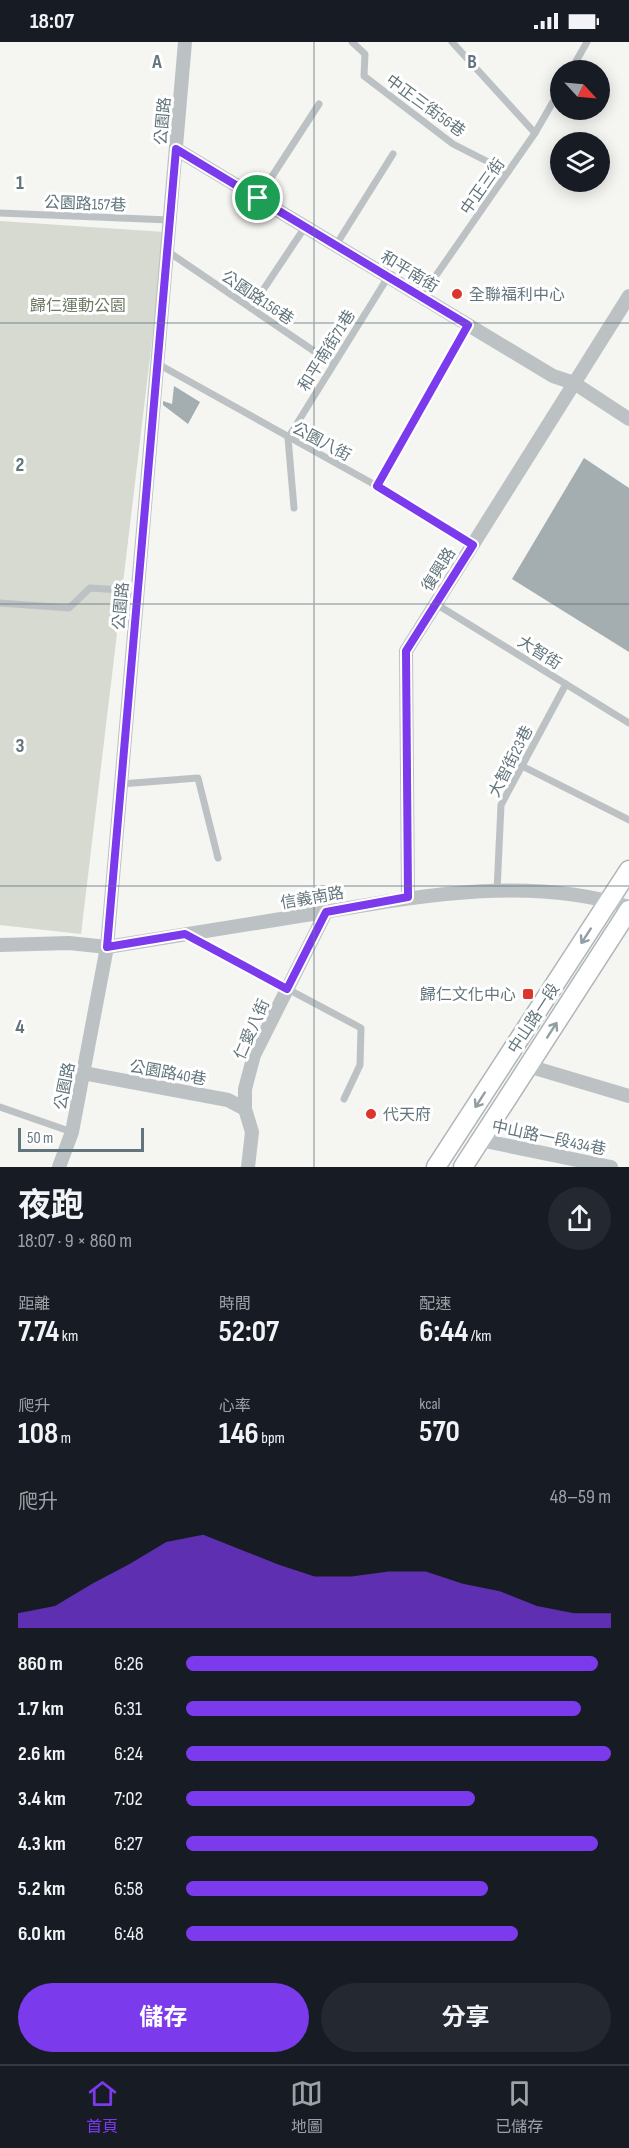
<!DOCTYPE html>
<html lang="zh-TW">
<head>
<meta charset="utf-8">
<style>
	body { margin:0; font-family:"Sofia Sans Condensed","Noto Sans TC",sans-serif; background:#242831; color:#f1f3f6; height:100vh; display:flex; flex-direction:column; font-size:22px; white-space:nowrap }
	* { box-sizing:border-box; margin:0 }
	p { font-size:20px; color:#9ea1a6 }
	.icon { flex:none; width:33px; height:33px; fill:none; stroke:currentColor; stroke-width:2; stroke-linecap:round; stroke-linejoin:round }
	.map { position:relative; height:1125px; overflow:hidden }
	.sheet { display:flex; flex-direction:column; background:#171b24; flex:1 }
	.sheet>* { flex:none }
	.needle { width:39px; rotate:116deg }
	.buttons { position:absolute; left:550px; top:18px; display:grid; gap:12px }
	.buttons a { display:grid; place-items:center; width:60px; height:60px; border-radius:50%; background:#171b24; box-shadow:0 3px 15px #0003; font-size:30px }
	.scale { position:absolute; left:18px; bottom:15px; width:126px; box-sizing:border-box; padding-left:6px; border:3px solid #62757c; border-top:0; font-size:16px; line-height:21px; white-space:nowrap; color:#62757c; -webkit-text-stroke:4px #fff; paint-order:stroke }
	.pin { position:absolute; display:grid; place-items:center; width:51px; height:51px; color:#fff; margin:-26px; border:3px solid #fff; border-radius:50%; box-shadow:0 2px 6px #0007 }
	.round { display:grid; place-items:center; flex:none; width:63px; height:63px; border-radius:32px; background:#242831 }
	.summary { display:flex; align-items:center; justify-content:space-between; height:102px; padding:0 18px }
	h1 { font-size:33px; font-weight:700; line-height:45px }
	.metrics { display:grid; grid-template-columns:repeat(3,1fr); gap:9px; height:102px; padding:6px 18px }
	.metrics div { display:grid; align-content:center }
	.metrics b { font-size:30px; font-weight:700 }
	.metrics small { font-size:16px; font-weight:400 }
	.metrics p { font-size:16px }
	.chart { height:168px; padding:12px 18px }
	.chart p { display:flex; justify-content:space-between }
	.chart svg { width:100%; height:108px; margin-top:6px; fill:#7c3aed; opacity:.7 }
	.primary-button { display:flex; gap:12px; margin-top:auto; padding:12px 18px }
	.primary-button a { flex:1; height:69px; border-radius:36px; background:#7c3aed; color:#fff; font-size:24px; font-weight:700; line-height:69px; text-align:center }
	.primary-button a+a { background:#242831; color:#f1f3f6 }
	ul { padding:0 18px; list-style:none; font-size:20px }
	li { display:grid; grid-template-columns:96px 72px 1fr; align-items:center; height:45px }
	li i { height:15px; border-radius:8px; background:#7c3aed }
	.status { display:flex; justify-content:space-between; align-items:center; height:42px; padding:0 30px; background:#171b24; direction:ltr }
	.status svg { height:16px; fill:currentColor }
	.dock { display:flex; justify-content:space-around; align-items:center; height:84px; border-top:2px solid #363941; background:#171b24; font-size:16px; color:#9ea1a6 }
	.dock a { display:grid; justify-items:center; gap:3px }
	.dock .on { color:#7c3aed }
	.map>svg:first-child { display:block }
	.green { fill:#d6dad1 }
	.building { fill:#a4aeb1 }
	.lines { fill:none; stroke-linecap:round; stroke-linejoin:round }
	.secondary-casing { stroke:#afb6b9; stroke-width:21 }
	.lane { stroke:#bcc2c4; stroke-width:7 }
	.street { stroke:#bcc2c4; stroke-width:14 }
	.secondary { stroke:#fff; stroke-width:18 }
	.oneway { stroke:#919ea3 }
	.route-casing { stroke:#fff; stroke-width:12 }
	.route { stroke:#7c3aed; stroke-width:8 }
	.grid { fill:none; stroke:#62757c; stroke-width:1.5; stroke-opacity:0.55 }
	.poi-dot { fill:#db352c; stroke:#fff; stroke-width:2 }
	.labels { text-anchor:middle; stroke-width:6; stroke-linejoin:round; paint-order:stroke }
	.street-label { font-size:16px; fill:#62757c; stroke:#fff }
	.poi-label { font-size:16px; fill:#62757c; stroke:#fff; text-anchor:start }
	.park-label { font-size:16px; fill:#6c7964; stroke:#fff }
	.grid-label { font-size:20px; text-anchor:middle; font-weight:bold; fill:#62757c; stroke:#fff; stroke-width:6; stroke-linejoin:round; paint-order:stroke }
</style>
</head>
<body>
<div class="status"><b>18:07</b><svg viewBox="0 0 49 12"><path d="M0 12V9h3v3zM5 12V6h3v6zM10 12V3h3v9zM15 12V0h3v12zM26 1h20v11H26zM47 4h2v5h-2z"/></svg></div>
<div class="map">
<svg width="629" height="1125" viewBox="0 0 629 1125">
	<rect width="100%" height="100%" fill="#f5f5f2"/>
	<path class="green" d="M0,179L165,190L81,892L0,883Z"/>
	<g class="building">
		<path d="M174,344L200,360L188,382L163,363V359L172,362Z"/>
		<path d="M584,416L629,446V610L512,537Z"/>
	</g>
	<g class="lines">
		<defs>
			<g id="secondary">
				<path d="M436,1125L629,828"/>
				<path d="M463,1125L629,868"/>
			</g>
		</defs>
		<use href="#secondary" class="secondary-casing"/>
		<g class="lane">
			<path d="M352,0L365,12L364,34L453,102L508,130"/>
			<path d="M452,0L535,91"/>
			<path d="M571,28L587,0"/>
			<path d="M258,156L319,62"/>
			<path d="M0,171L169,178"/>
			<path d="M336,203L393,112"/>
			<path d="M167,209L333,322"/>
			<path d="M421,255L535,91L561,46"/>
			<path d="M251,266L305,185"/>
			<path d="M158,322L377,444L473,503"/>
			<path d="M377,444L468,283"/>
			<path d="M294,466L288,396L388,235"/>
			<path d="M0,561L69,566L90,546L138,549"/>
			<path d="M436,562L629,681"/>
			<path d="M522,724L629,778"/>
			<path d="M121,742L198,736L218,816"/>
			<path d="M497,849L501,763L566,642"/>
			<path d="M188,894L361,986L360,1023L344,1057"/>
			<path d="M0,1065L72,1090"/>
		</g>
		<g class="street">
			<path d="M176,107L553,334L574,341L629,377"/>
			<path d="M408,855L406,609L629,254"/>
			<path d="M0,903L69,901L107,905C178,894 248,882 318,871C419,854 529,833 629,865"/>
			<path d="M528,1024L629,1054"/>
			<path d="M83,1031L228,1058L245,1067"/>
			<path d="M480,1098L611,1125"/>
			<path d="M59,1125L72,1090L107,905L185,0"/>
			<path d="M248,1125L252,1090L245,1067V1047L254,1013L326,870"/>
		</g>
		<use href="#secondary" class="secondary"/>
	</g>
	<defs><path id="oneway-shaft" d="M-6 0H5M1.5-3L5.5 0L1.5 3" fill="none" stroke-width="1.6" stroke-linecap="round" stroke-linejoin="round" transform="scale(1.5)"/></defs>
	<g class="oneway">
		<use href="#oneway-shaft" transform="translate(586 894) rotate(123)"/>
		<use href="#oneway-shaft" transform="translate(552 988) rotate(-57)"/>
		<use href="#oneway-shaft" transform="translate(480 1058) rotate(123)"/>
	</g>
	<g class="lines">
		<defs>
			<path id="route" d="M176,107L468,283L377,444L473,503L406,609L408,855L326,870L287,947L185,892L107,905Z"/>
		</defs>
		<use href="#route" class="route-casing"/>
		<use href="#route" class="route"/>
	</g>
	<path class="grid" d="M314,0V1125M0,281H629M0,562H629M0,844H629"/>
	<g class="poi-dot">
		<circle cx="457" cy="252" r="6"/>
		<rect x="522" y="946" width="12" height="12" rx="3"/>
		<circle cx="371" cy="1072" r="6"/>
	</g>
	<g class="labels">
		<g class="street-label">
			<text transform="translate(426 63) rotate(36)" y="6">中正三街56巷</text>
			<text transform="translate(162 79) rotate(-85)" y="6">公園路</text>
			<text transform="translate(482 144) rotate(-55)" y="6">中正三街</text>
			<text transform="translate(85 161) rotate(2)" y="6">公園路157巷</text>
			<text transform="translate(410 229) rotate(31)" y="6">和平南街</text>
			<text transform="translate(258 255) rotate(34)" y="6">公園路156巷</text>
			<text transform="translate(326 308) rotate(-58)" y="6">和平南街71巷</text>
			<text transform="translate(322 399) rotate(28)" y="6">公園八街</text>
			<text transform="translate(438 527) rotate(-58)" y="6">復興路</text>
			<text transform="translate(120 564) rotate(-85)" y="6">公園路</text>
			<text transform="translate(540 610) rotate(32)" y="6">大智街</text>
			<text transform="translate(510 719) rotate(-63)" y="6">大智街23巷</text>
			<text transform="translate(312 855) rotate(-10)" y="6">信義南路</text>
			<text transform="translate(533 976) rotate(-57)" y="6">中山路一段</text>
			<text transform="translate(251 987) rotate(-66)" y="6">仁愛八街</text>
			<text transform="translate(168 1030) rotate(10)" y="6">公園路40巷</text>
			<text transform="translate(64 1044) rotate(-79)" y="6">公園路</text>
			<text transform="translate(549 1095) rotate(12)" y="6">中山路一段434巷</text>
		</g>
		<g class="poi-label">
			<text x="469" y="258">全聯福利中心</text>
			<text x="516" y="958" text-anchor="end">歸仁文化中心</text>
			<text x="383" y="1078">代天府</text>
		</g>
		<g class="park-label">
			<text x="78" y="269">歸仁運動公園</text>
		</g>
	</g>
	<g class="grid-label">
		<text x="157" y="26">A</text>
		<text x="472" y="26">B</text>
		<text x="20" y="147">1</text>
		<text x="20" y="429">2</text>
		<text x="20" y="710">3</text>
		<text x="20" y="991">4</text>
	</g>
</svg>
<div class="buttons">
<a><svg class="needle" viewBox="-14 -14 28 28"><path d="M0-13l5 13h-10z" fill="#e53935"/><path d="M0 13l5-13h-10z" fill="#9ea1a6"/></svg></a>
<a><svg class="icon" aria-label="layers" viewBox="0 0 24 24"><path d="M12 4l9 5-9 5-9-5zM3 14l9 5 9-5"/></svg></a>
</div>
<div class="scale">50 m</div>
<div class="pin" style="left:258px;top:156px;background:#1e9e55"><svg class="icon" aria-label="arrive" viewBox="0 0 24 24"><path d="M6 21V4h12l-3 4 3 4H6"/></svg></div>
</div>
<section class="sheet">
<div class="summary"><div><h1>夜跑</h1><p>18:07 · 9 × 860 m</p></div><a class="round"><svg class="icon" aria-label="share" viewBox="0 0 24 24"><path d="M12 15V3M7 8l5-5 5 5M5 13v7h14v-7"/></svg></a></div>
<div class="metrics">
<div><p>距離</p><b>7.74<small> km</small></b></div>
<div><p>時間</p><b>52:07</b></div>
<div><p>配速</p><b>6:44<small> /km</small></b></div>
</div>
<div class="metrics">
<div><p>爬升</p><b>108<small> m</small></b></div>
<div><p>心率</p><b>146<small> bpm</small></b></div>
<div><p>kcal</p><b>570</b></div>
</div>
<div class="chart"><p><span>爬升</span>48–59 m</p>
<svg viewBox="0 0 160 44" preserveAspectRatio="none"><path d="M0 44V38L10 35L20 26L30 18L40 9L50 6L60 12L70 18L80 23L90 23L100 21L110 21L120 26L130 29L140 35L150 38L160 38V44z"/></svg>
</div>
<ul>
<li><b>860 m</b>6:26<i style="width:97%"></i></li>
<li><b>1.7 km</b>6:31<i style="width:93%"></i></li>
<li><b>2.6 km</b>6:24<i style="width:100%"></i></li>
<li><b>3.4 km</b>7:02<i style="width:68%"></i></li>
<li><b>4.3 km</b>6:27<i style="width:97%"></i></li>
<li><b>5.2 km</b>6:58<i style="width:71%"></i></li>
<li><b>6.0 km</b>6:48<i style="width:78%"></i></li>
</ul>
<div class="primary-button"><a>儲存</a><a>分享</a></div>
</section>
<nav class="dock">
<a class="on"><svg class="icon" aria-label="home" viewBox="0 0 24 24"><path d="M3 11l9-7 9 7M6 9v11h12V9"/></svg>首頁</a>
<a><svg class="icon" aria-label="map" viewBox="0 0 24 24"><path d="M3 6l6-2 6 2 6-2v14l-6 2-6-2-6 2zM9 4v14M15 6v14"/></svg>地圖</a>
<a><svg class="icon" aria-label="saved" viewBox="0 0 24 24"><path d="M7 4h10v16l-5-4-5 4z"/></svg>已儲存</a>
</nav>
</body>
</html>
